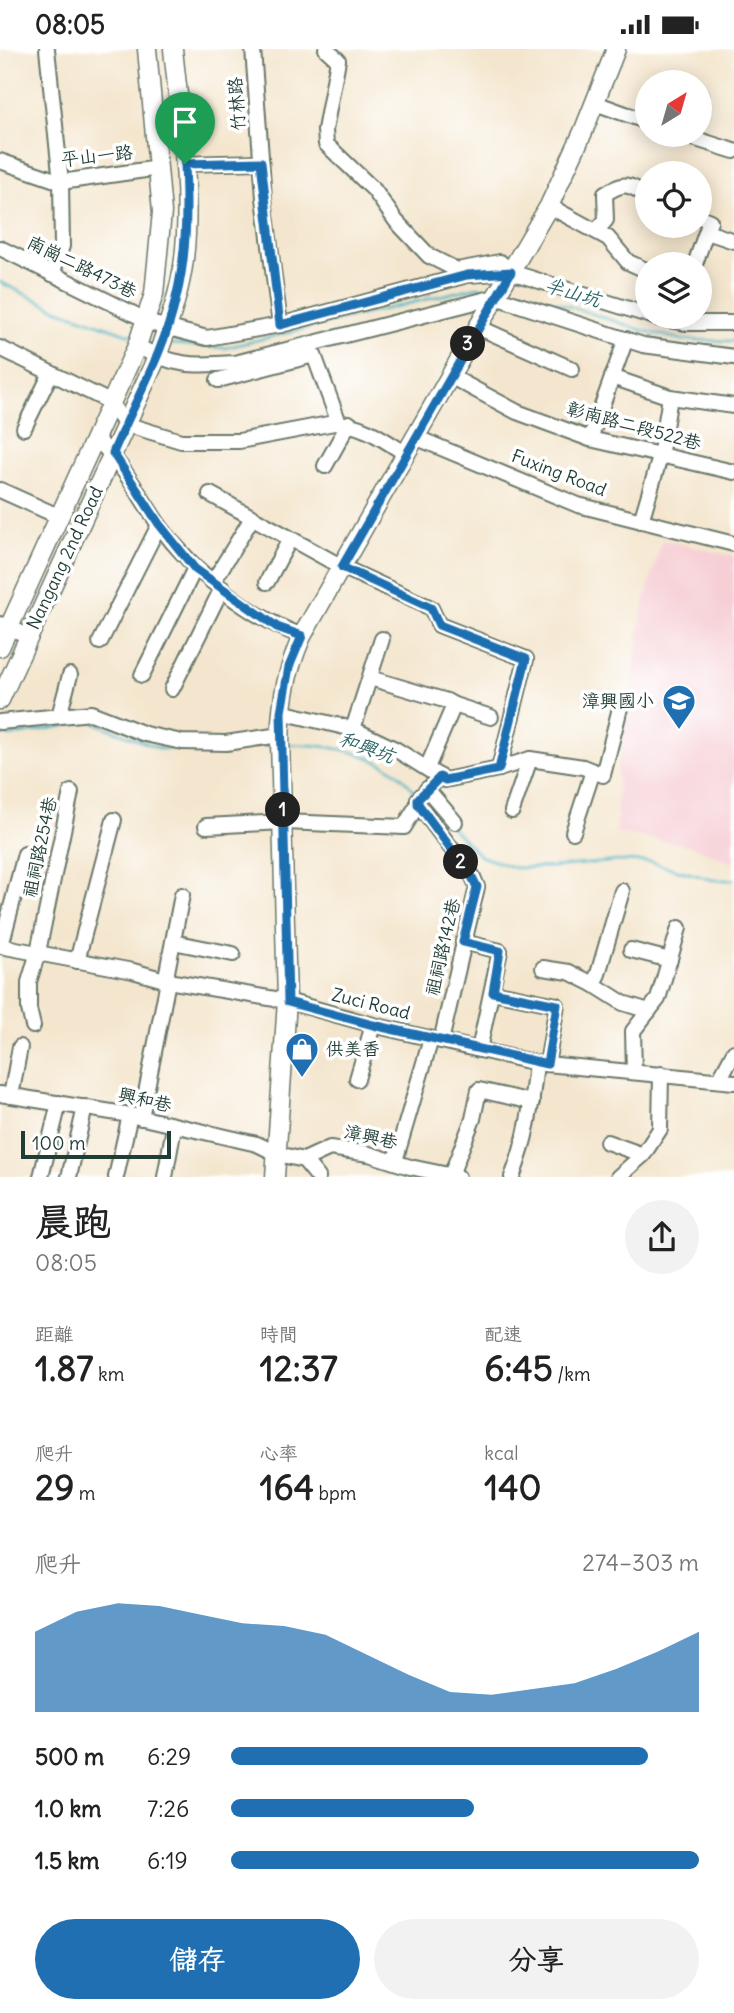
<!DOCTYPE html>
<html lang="zh-TW">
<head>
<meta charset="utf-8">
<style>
	body { margin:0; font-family:Delius,"LXGW WenKai TC",sans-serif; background:#f2f2f2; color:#222; height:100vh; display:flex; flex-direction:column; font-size:26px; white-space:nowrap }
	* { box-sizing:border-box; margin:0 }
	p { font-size:23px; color:#767676 }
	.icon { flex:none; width:38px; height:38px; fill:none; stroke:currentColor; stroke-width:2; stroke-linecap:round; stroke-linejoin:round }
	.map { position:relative; height:1128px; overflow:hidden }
	.panel { display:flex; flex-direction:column; background:#fff; flex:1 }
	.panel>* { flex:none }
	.needle { width:46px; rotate:37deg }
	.controls { position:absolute; left:635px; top:21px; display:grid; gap:14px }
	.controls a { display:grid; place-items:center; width:77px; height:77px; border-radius:50%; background:#fff; box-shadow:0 4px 18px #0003; font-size:35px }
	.scale { position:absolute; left:21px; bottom:18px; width:150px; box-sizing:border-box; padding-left:7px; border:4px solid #1f3d34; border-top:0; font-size:19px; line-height:24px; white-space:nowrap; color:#1f3d34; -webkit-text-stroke:5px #fff; paint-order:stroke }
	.pin { position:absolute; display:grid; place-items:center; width:60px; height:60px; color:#fff; margin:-72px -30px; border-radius:50% 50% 50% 0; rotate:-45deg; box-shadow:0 0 7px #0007 }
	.pin .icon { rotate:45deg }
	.km { position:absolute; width:35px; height:35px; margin:-18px; border-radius:50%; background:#222; color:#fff; font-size:19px; line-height:35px; text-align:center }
	.round { display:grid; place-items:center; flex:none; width:74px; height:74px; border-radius:37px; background:#f2f2f2 }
	.overview { display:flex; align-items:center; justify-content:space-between; height:119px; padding:0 35px }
	h1 { font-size:38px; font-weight:700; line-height:52px }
	.figures { display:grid; grid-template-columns:repeat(3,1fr); gap:10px; height:119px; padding:7px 35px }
	.figures div { display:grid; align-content:center }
	.figures b { font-size:35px; font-weight:700 }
	.figures small { font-size:19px; font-weight:400 }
	.figures p { font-size:19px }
	.chart { height:196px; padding:14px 35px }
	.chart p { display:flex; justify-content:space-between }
	.chart svg { width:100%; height:126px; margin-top:7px; fill:#1f6fb2; opacity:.7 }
	.primary-button { display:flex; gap:14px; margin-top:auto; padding:14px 35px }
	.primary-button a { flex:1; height:80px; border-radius:42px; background:#1f6fb2; color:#fff; font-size:28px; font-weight:700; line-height:80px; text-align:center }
	.primary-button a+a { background:#f2f2f2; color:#222 }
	ul { padding:0 35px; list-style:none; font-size:23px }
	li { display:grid; grid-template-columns:112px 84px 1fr; align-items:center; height:52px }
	li i { height:18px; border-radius:9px; background:#1f6fb2 }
	.status { display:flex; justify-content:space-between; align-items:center; height:49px; padding:0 35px; background:#fff; direction:ltr }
	.status svg { height:19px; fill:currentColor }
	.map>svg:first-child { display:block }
	.built { fill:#f6cfd5 }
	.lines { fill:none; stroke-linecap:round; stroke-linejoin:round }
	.stream { stroke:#47b3c4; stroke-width:2.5 }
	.minor-casing { stroke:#6a786a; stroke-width:18 }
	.major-casing { stroke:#6a786a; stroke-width:21 }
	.minor { stroke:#fff; stroke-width:14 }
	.major { stroke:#fff; stroke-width:18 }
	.route-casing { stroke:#fff; stroke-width:14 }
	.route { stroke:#1f6fb2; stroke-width:9 }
	.labels { text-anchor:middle; stroke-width:7; stroke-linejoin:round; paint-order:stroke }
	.street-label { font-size:18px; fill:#1f3d34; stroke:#fff }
	.poi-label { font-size:18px; fill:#1f3d34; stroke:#fff; text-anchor:end }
	.water-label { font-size:19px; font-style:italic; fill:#2d6666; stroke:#fff }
</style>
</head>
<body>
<div class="status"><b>08:05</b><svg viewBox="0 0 49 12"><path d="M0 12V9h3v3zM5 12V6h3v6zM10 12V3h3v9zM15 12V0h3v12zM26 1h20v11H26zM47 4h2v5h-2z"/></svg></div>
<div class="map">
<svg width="734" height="1128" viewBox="0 0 734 1128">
	<rect width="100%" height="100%" fill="#fff"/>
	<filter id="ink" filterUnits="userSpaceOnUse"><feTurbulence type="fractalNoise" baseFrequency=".0143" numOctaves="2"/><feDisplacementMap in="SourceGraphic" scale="14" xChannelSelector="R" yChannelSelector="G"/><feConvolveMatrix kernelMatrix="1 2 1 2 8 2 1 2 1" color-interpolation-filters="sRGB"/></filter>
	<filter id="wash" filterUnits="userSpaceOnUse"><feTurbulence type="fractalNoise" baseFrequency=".00686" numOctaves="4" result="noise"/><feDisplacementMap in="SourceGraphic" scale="28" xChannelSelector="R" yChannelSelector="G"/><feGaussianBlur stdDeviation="1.57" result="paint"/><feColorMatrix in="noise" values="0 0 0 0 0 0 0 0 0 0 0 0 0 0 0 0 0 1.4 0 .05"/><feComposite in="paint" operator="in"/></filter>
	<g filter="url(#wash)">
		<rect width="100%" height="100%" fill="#f4e6ce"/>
		<path class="built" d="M662,491L734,507V815L691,797L617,784V722L644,554Z"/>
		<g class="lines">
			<g class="stream">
				<path d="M0,233L54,259L133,287"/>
				<path d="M509,242L525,243L645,282L682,291L734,292"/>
				<path d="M170,295L225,299L477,238L492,240"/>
				<path d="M0,684L11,687L90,672L161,700L179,699"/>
				<path d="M287,696C321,694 364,702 393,721C402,727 409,737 417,744"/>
				<path d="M255,697L273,696"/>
				<path d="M424,751L480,807L515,819L553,818L619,812L650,813L713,831H734"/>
			</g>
		</g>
	</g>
	<g filter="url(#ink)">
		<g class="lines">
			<defs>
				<g id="minor">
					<path d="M47,0L61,133L62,197L52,225"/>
					<path d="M253,0L264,149L280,276"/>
					<path d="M326,0L338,11L325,81L326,95L374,141L396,172L429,207L457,221L500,213L511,223"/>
					<path d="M700,51L701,48"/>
					<path d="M595,54L648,73"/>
					<path d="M683,86L734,102"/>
					<path d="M0,112L61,133L159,119"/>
					<path d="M185,115L261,113"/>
					<path d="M549,157L608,189L628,213L648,222"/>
					<path d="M596,182L606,171L605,145C625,132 628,135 648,147"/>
					<path d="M707,183L734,192"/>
					<path d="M0,199L142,269L146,273L207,289L280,276L467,226L511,223L648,266"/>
					<path d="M695,215L710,172L700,168"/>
					<path d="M653,268L685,274H734"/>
					<path d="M478,278L572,320"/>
					<path d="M137,297C175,318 193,317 235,314L495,248L643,296L734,308"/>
					<path d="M0,299L110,353L125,375L181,392H239L334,374C361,374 383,390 406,405"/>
					<path d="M450,327L517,363L590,390L734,423"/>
					<path d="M612,328L670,348"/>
					<path d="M218,331L314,306L339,374"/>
					<path d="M24,379L51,324"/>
					<path d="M415,388L578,456L734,495"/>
					<path d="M95,389C123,414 138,445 159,476C193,523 248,567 302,587"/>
					<path d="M590,390L626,290"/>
					<path d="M325,417L349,374"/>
					<path d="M0,441L60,468"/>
					<path d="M210,445L342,518L431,559L439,576L526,610L499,720"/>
					<path d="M641,472L660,408L670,348L734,357"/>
					<path d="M213,533L252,469"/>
					<path d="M267,533L290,490"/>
					<path d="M0,575L29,587"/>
					<path d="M100,593L159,476"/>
					<path d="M142,626L195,519"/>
					<path d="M370,629L447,652L454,656L427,719"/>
					<path d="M172,640L222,539"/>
					<path d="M454,656L491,668"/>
					<path d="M281,663L353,680L395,700L445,731L499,720L530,710L583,718L603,726L621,655"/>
					<path d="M59,667L70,626"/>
					<path d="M0,673L91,664L145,685L182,693L226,694L280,686"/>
					<path d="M353,680L382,590"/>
					<path d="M427,740L455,773"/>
					<path d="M418,755L473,828L477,838L441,992"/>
					<path d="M512,762L530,710"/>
					<path d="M206,777L284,773L404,778L418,755V750L440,728"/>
					<path d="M573,783L593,722"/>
					<path d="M622,842L598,925L593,935L623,954L649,962"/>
					<path d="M173,893L233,905"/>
					<path d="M463,893L500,902L479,1001"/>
					<path d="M0,897L133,922L168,932L287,952L373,976L536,1014L734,1033"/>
					<path d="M1,897L25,805"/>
					<path d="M631,901L670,911"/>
					<path d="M77,912L114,771"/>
					<path d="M543,919L569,923L593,935"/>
					<path d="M493,943L557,956L547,1015"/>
					<path d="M33,977L29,960V933L38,903L71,743"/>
					<path d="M634,1023L633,982L658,950L679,879"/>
					<path d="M357,1030L373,976"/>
					<path d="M719,1031L734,1003"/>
					<path d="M0,1045L130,1066L257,1095L278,1105L304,1111L330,1099L369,1105L410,1118L458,1128"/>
					<path d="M11,1047L20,998"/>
					<path d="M141,1069L168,932L167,923L182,846"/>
					<path d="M607,1093L643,1106"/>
					<path d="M304,1111L318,1128"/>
					<path d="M395,1112L431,990"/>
					<path d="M451,1126L473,1070L479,1041L532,1053"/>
					<path d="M41,1128L59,1054"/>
					<path d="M69,1128L85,1058"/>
					<path d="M116,1128L130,1066"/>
					<path d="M165,1128L174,1078"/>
					<path d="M512,1128C527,1091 532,1053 536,1014"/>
					<path d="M618,1128L643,1106L660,1080L661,1025"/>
				</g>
				<g id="major">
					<path d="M0,598L137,297L154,245L162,163L147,0"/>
					<path d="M0,651L157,308C168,276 180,244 184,210C192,140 180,69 173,0"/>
					<path d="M275,1128L287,952L280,691C282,648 285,627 302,587L478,278L549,157L583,83L616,0"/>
				</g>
			</defs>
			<use href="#minor" class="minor-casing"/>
			<use href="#major" class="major-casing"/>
			<use href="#minor" class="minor"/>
			<use href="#major" class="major"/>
		</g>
	</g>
	<g class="lines" filter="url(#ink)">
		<defs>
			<path id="route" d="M261,113L280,276L467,226L511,223L342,518L431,559L439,576L526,610L499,720L445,731L440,728L418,750V755L472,828L477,838L463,893L500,902L493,943L557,956L547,1015L373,976L288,953L281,663L289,618L302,587L277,578L195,520L159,475L113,404C134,353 164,304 176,249C187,205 187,160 185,115Z"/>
		</defs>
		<use href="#route" class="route-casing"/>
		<use href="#route" class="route"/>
	</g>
	<defs>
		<symbol id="school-pin" viewBox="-11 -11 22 30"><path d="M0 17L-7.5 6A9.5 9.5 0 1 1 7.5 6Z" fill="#1f6fb2" stroke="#fff"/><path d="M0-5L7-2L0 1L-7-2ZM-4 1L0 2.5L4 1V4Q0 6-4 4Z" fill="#fff"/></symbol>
		<symbol id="shop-pin" viewBox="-11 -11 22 30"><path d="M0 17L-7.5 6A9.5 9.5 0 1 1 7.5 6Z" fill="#1f6fb2" stroke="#fff"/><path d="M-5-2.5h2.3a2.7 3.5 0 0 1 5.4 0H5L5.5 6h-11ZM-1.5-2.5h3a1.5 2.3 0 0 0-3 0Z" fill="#fff"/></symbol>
	</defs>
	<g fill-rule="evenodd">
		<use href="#school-pin" x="660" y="633" width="38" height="52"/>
		<use href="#shop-pin" x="283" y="981" width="38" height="52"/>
	</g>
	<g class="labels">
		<g class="street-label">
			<text transform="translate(237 55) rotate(-94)" y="6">竹林路</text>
			<text transform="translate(97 107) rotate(-6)" y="6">平山一路</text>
			<text transform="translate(82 218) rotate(26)" y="6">南崗二路473巷</text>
			<text transform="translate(634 377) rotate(15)" y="6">彰南路二段522巷</text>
			<text transform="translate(559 424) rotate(21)" y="6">Fuxing Road</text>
			<text transform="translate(65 509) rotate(-65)" y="6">Nangang 2nd Road</text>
			<text transform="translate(40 798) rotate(-78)" y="6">祖祠路254巷</text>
			<text transform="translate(443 898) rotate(-77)" y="6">祖祠路142巷</text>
			<text transform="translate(371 955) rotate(14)" y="6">Zuci Road</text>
			<text transform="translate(145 1051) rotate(13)" y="6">興和巷</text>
			<text transform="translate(371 1088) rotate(12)" y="6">漳興巷</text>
		</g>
		<g class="poi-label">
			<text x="654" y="658">漳興國小</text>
			<text x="326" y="1006" text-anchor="start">供美香</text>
		</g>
		<g class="water-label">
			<text transform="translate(573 243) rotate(17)" y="7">半山坑</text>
			<text transform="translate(367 698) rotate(20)" y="7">和興坑</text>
		</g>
	</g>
</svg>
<div class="controls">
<a><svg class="needle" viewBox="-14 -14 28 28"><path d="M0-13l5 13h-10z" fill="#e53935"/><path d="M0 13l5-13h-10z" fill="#767676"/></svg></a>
<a><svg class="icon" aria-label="locate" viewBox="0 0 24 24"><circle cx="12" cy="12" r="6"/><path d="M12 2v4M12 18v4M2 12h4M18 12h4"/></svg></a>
<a><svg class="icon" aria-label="layers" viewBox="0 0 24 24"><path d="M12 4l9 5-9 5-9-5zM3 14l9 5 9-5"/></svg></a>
</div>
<div class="scale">100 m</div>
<div class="pin" style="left:185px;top:115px;background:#1e9e55"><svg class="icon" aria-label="arrive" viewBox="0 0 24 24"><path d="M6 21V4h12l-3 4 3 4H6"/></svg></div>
<b class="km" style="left:283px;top:761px">1</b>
<b class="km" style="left:461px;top:813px">2</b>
<b class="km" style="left:468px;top:295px">3</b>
</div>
<section class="panel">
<div class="overview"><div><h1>晨跑</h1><p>08:05</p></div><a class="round"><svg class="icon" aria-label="share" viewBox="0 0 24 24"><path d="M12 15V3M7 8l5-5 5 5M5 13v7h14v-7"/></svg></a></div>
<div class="figures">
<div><p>距離</p><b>1.87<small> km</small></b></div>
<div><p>時間</p><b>12:37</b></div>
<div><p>配速</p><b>6:45<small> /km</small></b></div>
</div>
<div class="figures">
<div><p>爬升</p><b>29<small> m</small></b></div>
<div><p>心率</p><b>164<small> bpm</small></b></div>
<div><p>kcal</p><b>140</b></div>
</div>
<div class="chart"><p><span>爬升</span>274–303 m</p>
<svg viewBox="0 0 160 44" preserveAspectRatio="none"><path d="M0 44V16L10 9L20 6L30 7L40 10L50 13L60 14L70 17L80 24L90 31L100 37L110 38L120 36L130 34L140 29L150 23L160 16V44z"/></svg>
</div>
<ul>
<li><b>500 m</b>6:29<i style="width:89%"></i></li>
<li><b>1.0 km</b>7:26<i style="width:52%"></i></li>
<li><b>1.5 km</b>6:19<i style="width:100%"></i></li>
</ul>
<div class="primary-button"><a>儲存</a><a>分享</a></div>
</section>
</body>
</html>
